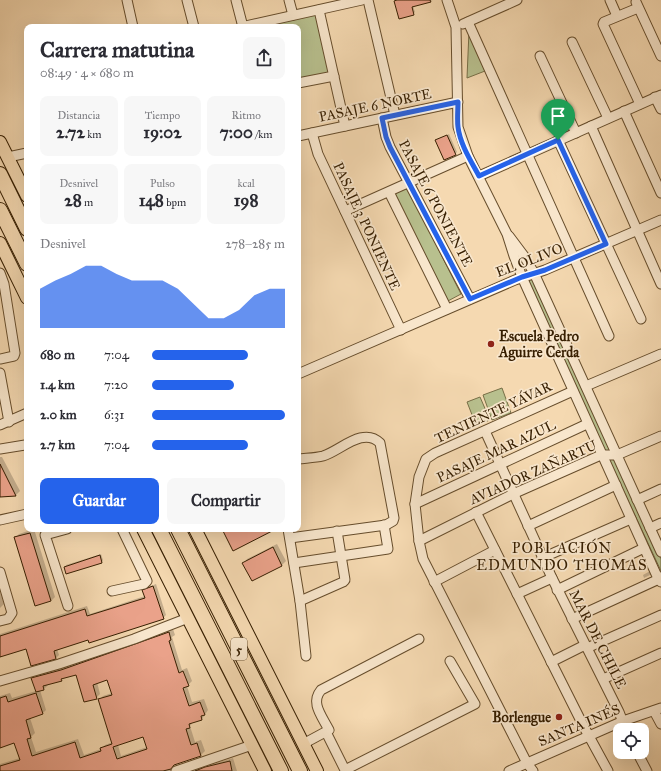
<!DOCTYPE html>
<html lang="es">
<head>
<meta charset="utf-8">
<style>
	body { margin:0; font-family:"IM FELL Great Primer",serif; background:#f7f7f7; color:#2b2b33; height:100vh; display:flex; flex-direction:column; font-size:15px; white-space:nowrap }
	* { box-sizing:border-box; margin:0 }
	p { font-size:13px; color:#7c7c81 }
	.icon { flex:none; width:22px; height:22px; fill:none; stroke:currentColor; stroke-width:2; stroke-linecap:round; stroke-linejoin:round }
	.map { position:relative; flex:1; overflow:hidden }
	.details { position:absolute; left:24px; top:24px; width:277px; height:508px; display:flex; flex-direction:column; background:#fff; border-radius:8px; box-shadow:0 4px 16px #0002 }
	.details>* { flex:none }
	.controls { position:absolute; left:613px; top:723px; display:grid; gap:8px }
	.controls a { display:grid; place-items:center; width:36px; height:36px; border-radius:8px; background:#fff; box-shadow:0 4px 16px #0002; font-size:20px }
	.pin { position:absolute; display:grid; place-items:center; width:34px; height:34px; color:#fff; margin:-41px -17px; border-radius:50% 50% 50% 0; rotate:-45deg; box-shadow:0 0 4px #0007 }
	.pin .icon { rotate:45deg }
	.round { display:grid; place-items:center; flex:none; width:42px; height:42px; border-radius:8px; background:#f7f7f7 }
	.headline { display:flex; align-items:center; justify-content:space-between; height:68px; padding:0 16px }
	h1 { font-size:22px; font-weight:800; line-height:30px }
	.metrics { display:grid; grid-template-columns:repeat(3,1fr); gap:6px; height:68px; padding:4px 16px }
	.metrics div { display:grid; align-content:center; border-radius:8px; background:#f7f7f7; text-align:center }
	.metrics b { font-size:17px; font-weight:800 }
	.metrics small { font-size:11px; font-weight:400 }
	.metrics p { font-size:11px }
	.chart { height:112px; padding:8px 16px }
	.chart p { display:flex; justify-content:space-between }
	.chart svg { width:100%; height:72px; margin-top:4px; fill:#2563eb; opacity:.7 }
	.button { display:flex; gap:8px; margin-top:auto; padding:8px 16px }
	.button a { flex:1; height:46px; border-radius:8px; background:#2563eb; color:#fff; font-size:16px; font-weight:800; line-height:46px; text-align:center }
	.button a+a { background:#f7f7f7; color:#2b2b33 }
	ul { padding:0 16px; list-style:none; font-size:13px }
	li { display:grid; grid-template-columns:64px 48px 1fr; align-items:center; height:30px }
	li i { height:10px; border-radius:5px; background:#2563eb }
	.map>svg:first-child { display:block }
	.green { fill:#b8c08e; stroke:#776f47 }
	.shadow { fill:#0003; fill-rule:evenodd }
	.building { fill:#eaa28a; stroke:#361e00; fill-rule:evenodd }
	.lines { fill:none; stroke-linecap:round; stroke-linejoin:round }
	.minor-casing { stroke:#664d2c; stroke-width:11 }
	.major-casing { stroke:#361e00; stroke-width:14 }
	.highway-casing { stroke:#361e00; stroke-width:16 }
	.minor { stroke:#f8e6cc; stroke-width:9 }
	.major { stroke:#f5d9b1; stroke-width:12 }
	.highway { stroke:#f5d9b1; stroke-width:14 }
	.route-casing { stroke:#fff; stroke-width:8 }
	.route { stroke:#2563eb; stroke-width:5 }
	.poi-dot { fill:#8f2418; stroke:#f8e6cc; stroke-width:1.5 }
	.labels { text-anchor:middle; stroke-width:3.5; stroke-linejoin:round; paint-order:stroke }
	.shield { fill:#f8e6cc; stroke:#705a3d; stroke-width:1 }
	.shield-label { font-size:13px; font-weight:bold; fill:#361e00 }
	.street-label { font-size:14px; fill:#361e00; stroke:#f8e6cc }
	.poi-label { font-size:14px; font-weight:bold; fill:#361e00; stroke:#f8e6cc; text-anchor:start }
	.neighbourhood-label { font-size:15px; letter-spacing:1px; fill:#361e00; stroke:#f8e6cc }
</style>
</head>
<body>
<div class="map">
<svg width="661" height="771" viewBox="0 0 661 771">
	<rect width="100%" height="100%" fill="#f5d9b1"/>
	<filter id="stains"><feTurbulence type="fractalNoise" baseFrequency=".005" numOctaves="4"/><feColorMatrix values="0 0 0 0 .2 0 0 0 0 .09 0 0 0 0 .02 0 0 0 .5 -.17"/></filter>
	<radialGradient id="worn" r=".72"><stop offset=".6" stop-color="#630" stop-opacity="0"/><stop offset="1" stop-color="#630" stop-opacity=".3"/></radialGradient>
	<g class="green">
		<path d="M318,13L331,73L298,80V27H254Z"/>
		<path d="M469,31L485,71L467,78Z"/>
		<path d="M407,187L461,294L446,302L395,194Z"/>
		<path d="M532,279L661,559V571L575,387L526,281Z"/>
		<path d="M502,388L511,413L492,420L483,395Z"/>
		<path d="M480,397L490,420L476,425L467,402Z"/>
	</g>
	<g class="shadow">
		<path d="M396,0H433L413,6L415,12L413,14L395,1Z"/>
		<path d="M449,134L457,152L455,154L438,139Z"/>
		<path d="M0,457H2L20,491L16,495L0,496Z"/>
		<path d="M34,529L55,597L51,601L15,538L19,534Z"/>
		<path d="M277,544L286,561L282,565L252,580L244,563L247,559Z"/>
		<path d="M101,554L103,560L102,562L65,567L66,565Z"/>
		<path d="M650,571L652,574L644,578L643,575Z"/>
		<path d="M156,584L166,615L163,618L57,649L59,655L56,658L32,664L27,648L0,656V634L87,606L90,614L145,596L144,591L146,588Z"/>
		<path d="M0,591L4,604L0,608Z"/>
		<path d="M173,629L175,635L172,637L182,670L187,668L192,681L187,686L192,702L204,699L208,710L202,719L193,722L190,726L195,742L201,740L205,751L201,755L174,764V769L176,771H164V770L160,771H0V764L20,758L15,742L0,747V696L10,693L12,698L36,691L33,678L36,675L65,666ZM76,674L96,698L100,694L97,682L108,679L112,693L103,696L99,700L113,742L105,745L101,749L84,755L78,739L36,752L31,737L35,733L30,718L42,714L46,710L40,690L44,689L48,685L47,684ZM144,736L147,747L121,756L118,745Z"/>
		<path d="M233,758L237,771H190Z"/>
	</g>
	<g class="building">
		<path d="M397,0H430L431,2L412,7L414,15L399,19L394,1Z"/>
		<path d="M447,135L456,155L444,160L435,140Z"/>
		<path d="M0,464L16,496L0,497Z"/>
		<path d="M222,529H276L233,551Z"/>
		<path d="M30,533L51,601L35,606L14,537Z"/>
		<path d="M273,547L282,566L252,581L242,563Z"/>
		<path d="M100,555L102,563L66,574L64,567Z"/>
		<path d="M153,586L164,619L89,643L88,640L54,651L56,659L31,666L26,649L0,657V636L85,609L87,616L145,598L142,590Z"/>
		<path d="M169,632L171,640L169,641L179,673L183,671L189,686L183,688L189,706L200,702L205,715L201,716L202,720L189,724L190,728L186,729L191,745L197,743L201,756L174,765L171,769L163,771H0V766L20,760L14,743L0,748V698L6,696L8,702L36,693L43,714L26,720L31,738L27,739L32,756L75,742L80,758L101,751L100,748L112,744L98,699L112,695L107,680L93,685L97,699L84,702L76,675L61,679L62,681L43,686L44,690L36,692L31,678L61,670ZM143,737L147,749L117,759L113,747Z"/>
		<path d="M230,761L232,771H195L205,767Z"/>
	</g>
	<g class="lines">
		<defs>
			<g id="minor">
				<path d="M127,0L133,27"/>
				<path d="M187,0L194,27"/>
				<path d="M236,0L243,27"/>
				<path d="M289,0L293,15"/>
				<path d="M368,0L395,115"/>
				<path d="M447,0L456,27L458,127L468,156L507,234L514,256L522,277L656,574L661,582"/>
				<path d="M610,0L617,16"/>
				<path d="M636,2L661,56"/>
				<path d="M638,8L604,22L603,24L640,104"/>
				<path d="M319,10L345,126"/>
				<path d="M468,22L609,336"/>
				<path d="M463,24L517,0"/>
				<path d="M241,27L362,0"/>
				<path d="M572,42L608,118"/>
				<path d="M540,56L576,133"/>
				<path d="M298,83L334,76"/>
				<path d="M655,97L661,109"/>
				<path d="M624,111L661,193"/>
				<path d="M382,118L386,137L390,147L470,299"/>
				<path d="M591,126L661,284"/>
				<path d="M312,133L318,154L401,330"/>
				<path d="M298,136L458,102"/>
				<path d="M558,140L641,319"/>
				<path d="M8,157L27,153"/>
				<path d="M479,176L661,95"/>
				<path d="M389,192L447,309"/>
				<path d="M345,211L468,156"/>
				<path d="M509,236L524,256L534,273L661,552"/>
				<path d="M0,273L4,284L15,353L14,356L0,359"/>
				<path d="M0,373L9,422"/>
				<path d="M298,374L515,280L545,270L661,220"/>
				<path d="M586,386L661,354"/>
				<path d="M0,425L27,413"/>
				<path d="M485,431L552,578L619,712L626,730"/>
				<path d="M0,449L25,445H27"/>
				<path d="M637,500L661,489"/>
				<path d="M415,504L587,424"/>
				<path d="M476,512L584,727L608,771"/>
				<path d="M0,520L27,514"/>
				<path d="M528,526L616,485"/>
				<path d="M650,528L661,523"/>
				<path d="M67,529L45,535L68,606"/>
				<path d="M288,529L300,601L306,656"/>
				<path d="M290,538L386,525L393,521L394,518L380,443C363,426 340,451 323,456C315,458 306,458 298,459"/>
				<path d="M419,541L513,494L601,455H617L661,436"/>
				<path d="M542,558L631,519"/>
				<path d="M294,563L388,549L384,525"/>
				<path d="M0,572L12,613L8,619L0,621"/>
				<path d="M434,582L495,550"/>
				<path d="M557,590L644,548"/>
				<path d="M112,591L144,584L147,581L122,529"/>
				<path d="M517,594L552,578"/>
				<path d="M300,601L343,582L345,580L337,531"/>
				<path d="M572,619L659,579L661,577"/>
				<path d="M587,648L661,615"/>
				<path d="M551,662L585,645"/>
				<path d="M603,679L661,653"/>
				<path d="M0,681L59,664L134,639L188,618"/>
				<path d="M654,711L661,724"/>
				<path d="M326,732L345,770L475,704L450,661"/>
				<path d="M303,744L329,730C322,716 310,703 321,690L419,639"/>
				<path d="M637,752L647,771"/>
				<path d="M176,771L252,745"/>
				<path d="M509,771L623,721L661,708"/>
				<path d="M533,771L527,763L423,559L419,541L415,504L419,477L426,459L435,453L573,391"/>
			</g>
			<g id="major">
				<path d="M0,142L27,196"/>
				<path d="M0,243L27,298"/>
				<path d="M143,529L265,771"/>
				<path d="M195,529L317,771"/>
			</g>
			<g id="highway">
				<path d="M0,174L27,229"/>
				<path d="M0,210L27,264"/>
				<path d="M159,529L281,771"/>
				<path d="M178,529L300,771"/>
			</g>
		</defs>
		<use href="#minor" class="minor-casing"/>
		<use href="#major" class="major-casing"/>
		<use href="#highway" class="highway-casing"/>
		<use href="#minor" class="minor"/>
		<use href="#major" class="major"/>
		<use href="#highway" class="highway"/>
	</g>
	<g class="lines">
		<defs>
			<path id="route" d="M458,102C458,110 457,119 458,127C460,144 471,161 479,176L558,140L606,244L545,270L522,277L470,299L390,147L386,137L382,118Z"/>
		</defs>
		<use href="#route" class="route-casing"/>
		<use href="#route" class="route"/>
	</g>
	<g class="poi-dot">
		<circle cx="491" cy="344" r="4"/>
		<circle cx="559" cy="717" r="4"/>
	</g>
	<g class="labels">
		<rect class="shield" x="231" y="638" width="16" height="22" rx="3"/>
		<g class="shield-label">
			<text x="239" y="654">5</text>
		</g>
		<g class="street-label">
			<text transform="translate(375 105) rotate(-12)" y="5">PASAJE 6 NORTE</text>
			<text transform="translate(436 203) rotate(62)" y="5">PASAJE 6 PONIENTE</text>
			<text transform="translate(367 226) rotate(65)" y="5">PASAJE 3 PONIENTE</text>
			<text transform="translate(529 260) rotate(-21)" y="5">EL OLIVO</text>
			<text transform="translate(493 412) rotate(-25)" y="5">TENIENTE YÁVAR</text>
			<text transform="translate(496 451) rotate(-25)" y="5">PASAJE MAR AZUL</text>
			<text transform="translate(533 472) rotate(-24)" y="5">AVIADOR ZAÑARTU</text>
			<text transform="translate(598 639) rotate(63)" y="5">MAR DE CHILE</text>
			<text transform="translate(579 725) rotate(-23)" y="5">SANTA INÉS</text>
		</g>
		<g class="poi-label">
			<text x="499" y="341">Escuela Pedro<tspan x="499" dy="16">Aguirre Cerda</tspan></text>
			<text x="551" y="722" text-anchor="end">Borlengue</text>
		</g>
		<g class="neighbourhood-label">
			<text x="562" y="553">POBLACIÓN<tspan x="562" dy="17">EDMUNDO THOMAS</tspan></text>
		</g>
	</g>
	<rect width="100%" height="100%" filter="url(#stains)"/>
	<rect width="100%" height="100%" fill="url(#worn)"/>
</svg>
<div class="controls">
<a><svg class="icon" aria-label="locate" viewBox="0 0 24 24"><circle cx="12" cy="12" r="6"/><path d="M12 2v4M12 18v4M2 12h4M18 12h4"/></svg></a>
</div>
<div class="pin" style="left:558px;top:140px;background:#1e9e55"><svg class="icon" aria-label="arrive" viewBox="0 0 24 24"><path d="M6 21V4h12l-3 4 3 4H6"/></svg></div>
<section class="details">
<div class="headline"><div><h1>Carrera matutina</h1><p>08:49 · 4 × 680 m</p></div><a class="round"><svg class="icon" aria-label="share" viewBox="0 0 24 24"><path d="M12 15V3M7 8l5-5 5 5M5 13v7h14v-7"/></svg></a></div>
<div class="metrics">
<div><p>Distancia</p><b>2.72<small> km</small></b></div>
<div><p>Tiempo</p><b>19:02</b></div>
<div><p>Ritmo</p><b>7:00<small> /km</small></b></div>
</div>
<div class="metrics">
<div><p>Desnivel</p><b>28<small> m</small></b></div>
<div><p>Pulso</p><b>148<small> bpm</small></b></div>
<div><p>kcal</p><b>198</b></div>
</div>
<div class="chart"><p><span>Desnivel</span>278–285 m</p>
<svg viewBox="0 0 160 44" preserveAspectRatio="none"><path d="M0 44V20L10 15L20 11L30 6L40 6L50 11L60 15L70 15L80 15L90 20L100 29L110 38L120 38L130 33L140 24L150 20L160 20V44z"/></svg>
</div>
<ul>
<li><b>680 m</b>7:04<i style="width:72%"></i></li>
<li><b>1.4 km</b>7:20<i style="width:62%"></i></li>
<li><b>2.0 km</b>6:31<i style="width:100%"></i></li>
<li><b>2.7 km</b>7:04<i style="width:72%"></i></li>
</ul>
<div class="button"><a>Guardar</a><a>Compartir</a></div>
</section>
</div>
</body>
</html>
